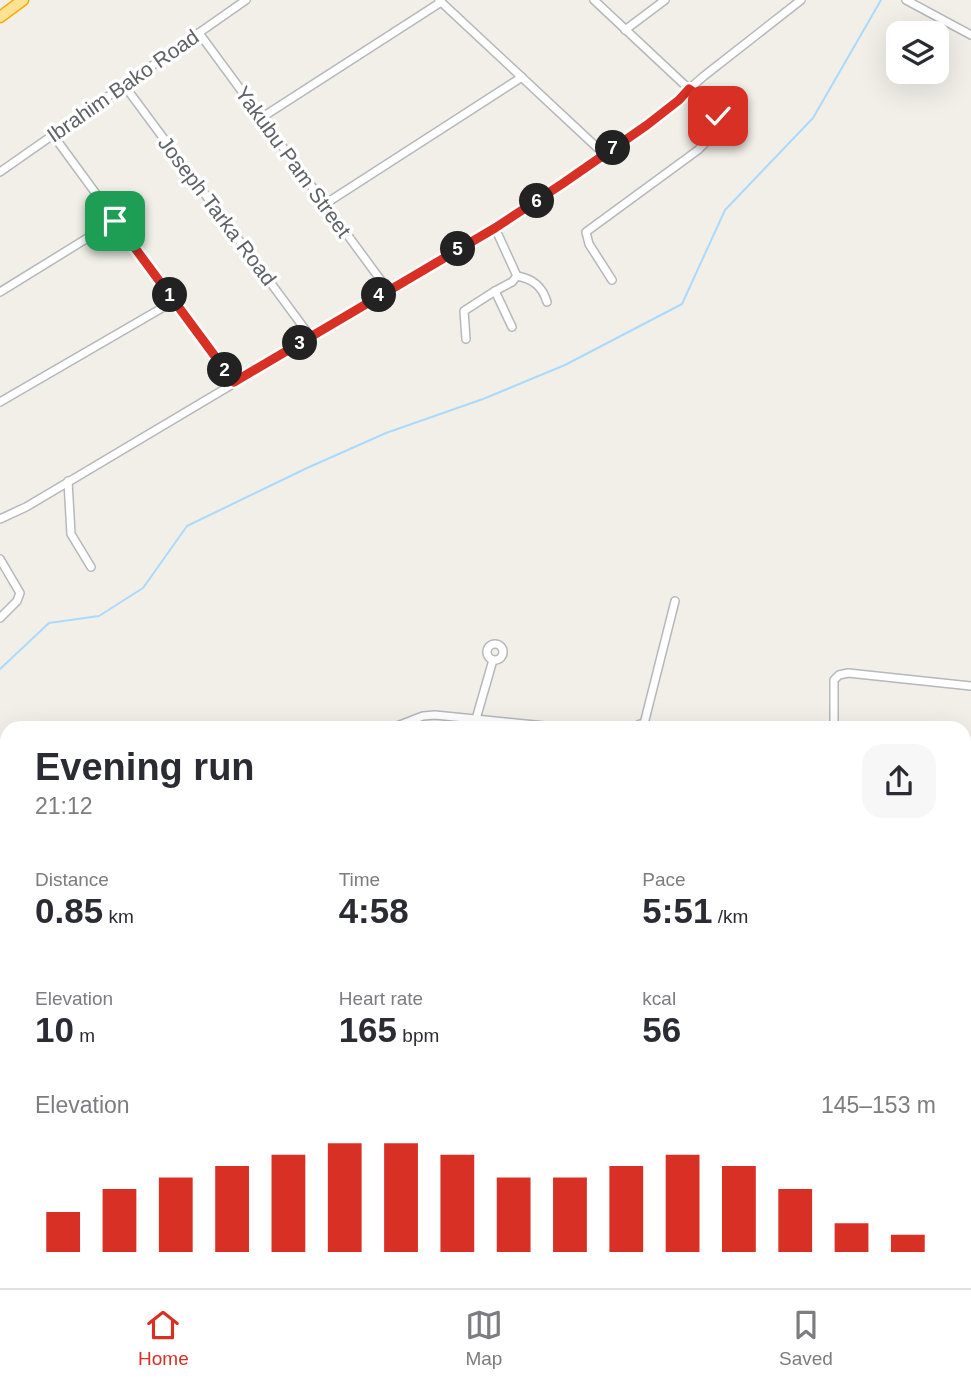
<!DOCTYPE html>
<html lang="en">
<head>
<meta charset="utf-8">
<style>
	body { margin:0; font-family:Arial,sans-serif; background:#f7f7f7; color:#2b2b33; height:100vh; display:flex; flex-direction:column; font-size:26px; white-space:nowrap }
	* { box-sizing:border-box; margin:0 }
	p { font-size:23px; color:#7c7c81 }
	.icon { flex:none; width:38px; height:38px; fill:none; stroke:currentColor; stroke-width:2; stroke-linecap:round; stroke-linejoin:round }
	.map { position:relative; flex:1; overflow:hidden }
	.side { position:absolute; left:0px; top:721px; width:971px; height:567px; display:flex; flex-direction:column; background:#fff; border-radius:21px 21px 0 0; box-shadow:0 7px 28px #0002 }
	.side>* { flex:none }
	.controls { position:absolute; left:886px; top:21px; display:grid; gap:14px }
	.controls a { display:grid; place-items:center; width:63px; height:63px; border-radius:14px; background:#fff; box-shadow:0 7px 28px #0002; font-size:35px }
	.pin { position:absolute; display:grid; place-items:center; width:60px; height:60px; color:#fff; margin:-30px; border-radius:14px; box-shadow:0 4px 10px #0006 }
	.km { position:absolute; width:35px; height:35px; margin:-18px; border-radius:50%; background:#222; color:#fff; font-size:19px; line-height:35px; text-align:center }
	.round { display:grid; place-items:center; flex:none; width:74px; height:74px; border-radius:21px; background:#f7f7f7 }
	.headline { display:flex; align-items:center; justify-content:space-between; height:119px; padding:0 35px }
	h1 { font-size:38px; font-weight:800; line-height:52px }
	.metrics { display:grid; grid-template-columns:repeat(3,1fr); gap:10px; height:119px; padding:7px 35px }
	.metrics div { display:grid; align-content:center }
	.metrics b { font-size:35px; font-weight:800 }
	.metrics small { font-size:19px; font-weight:400 }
	.metrics p { font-size:19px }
	.chart { height:196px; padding:14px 35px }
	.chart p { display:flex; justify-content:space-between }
	.chart svg { width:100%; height:126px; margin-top:7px; stroke:#d93025; stroke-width:6 }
	.tabs { display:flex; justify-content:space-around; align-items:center; height:98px; border-top:2px solid #e1e1e2; background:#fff; font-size:19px; color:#7c7c81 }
	.tabs a { display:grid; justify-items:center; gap:4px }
	.tabs .active { color:#d93025 }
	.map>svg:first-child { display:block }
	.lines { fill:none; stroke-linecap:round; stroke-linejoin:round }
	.stream { stroke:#aadaff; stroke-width:2 }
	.minor-casing { stroke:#b5b8bc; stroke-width:10 }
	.highway-casing { stroke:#f9ab00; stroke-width:13 }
	.minor { stroke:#fff; stroke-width:7 }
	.highway { stroke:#fde293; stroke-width:10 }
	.route-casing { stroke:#fff; stroke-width:14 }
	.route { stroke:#d93025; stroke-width:9 }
	.labels { text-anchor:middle; stroke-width:7; stroke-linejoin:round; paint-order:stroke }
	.street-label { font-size:21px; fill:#5f6368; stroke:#fff }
</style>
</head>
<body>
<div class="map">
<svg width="971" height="1288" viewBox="0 0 971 1288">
	<rect width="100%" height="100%" fill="#f1efe8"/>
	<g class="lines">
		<g class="stream">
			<path d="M0,669L49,623L99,616L143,588L187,526L307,468L386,433L483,399L565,365L682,304L725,210L813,118L881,0"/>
			<path d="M0,1160L7,1166"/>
			<path d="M140,1281L149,1288"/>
		</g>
		<defs>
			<g id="minor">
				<path d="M439,0L604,154"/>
				<path d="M594,0L689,89L719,112L704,144L698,150L586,232L589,244L612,280"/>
				<path d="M906,0L971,35"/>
				<path d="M625,30L665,0"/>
				<path d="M199,33L388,290"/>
				<path d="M124,85L310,336"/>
				<path d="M261,118L441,2"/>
				<path d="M53,135L234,382"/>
				<path d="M0,172L246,0"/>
				<path d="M325,204L522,77"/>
				<path d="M495,228L517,276L512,282L495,291"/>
				<path d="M517,276C533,279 542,286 547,302"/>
				<path d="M0,292L115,221"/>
				<path d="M466,339L464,311L495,291L512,327"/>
				<path d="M0,402L174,301"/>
				<path d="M68,481L71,534L91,567"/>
				<path d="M0,519L26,507L75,478L495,228L562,184L647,125L704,76L801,0"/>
				<path d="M0,559L20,593L17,601L0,618"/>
				<circle cx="495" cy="652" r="8"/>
				<path d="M476,719L493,660"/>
				<path d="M644,724L675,601"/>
				<path d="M392,728L423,716L435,715L555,727L590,728"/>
				<path d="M634,728L640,724L649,728"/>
				<path d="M834,728V680L839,675L848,673L971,686"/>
				<path d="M964,774L971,775"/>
				<path d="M964,924H971"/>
				<path d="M964,1146L971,1145"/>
				<path d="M405,1281L420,1288"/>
				<path d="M800,1281V1288"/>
			</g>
			<path id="highway" d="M0,17L23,0"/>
		</defs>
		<use href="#minor" class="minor-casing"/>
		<use href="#highway" class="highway-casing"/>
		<use href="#minor" class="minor"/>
		<use href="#highway" class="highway"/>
	</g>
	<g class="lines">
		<defs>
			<path id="route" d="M115,221L234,382L495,228L562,184L647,125L679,100L689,89L718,109V116"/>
		</defs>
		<use href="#route" class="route-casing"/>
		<use href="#route" class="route"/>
	</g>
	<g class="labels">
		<g class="street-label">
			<text transform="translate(123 86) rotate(-35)" y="7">Ibrahim Bako Road</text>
			<text transform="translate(293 162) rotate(54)" y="7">Yakubu Pam Street</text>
			<text transform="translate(217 211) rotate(53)" y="7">Joseph Tarka Road</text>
		</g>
	</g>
</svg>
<div class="controls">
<a><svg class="icon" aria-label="layers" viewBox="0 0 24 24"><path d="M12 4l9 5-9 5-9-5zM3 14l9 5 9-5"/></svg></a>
</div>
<div class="pin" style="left:115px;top:221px;background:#1e9e55"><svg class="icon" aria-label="arrive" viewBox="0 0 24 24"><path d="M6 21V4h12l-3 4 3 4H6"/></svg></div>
<div class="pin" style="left:718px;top:116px;background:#d93025"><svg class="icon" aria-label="check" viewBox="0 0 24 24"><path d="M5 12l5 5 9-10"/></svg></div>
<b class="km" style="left:170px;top:295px">1</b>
<b class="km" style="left:225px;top:370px">2</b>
<b class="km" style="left:300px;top:343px">3</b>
<b class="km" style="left:379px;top:295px">4</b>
<b class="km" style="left:458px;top:249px">5</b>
<b class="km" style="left:537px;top:201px">6</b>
<b class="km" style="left:613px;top:148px">7</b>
<section class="side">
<div class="headline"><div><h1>Evening run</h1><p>21:12</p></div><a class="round"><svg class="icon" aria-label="share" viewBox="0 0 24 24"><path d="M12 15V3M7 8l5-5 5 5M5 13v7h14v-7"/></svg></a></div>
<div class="metrics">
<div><p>Distance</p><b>0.85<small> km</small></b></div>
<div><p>Time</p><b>4:58</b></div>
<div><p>Pace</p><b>5:51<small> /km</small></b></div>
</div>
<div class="metrics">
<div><p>Elevation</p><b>10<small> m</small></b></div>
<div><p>Heart rate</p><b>165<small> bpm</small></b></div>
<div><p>kcal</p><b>56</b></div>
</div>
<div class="chart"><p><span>Elevation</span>145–153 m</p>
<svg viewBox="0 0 160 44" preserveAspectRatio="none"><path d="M5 44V30M15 44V22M25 44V18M35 44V14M45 44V10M55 44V6M65 44V6M75 44V10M85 44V18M95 44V18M105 44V14M115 44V10M125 44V14M135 44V22M145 44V34M155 44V38"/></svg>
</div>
</section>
</div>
<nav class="tabs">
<a class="active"><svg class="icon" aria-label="home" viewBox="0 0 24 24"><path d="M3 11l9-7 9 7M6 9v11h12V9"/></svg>Home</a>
<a><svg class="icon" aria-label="map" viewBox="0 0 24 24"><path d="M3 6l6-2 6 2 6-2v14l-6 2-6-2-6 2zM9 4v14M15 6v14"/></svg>Map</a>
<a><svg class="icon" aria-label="saved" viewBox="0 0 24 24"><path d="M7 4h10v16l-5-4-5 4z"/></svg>Saved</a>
</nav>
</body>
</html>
